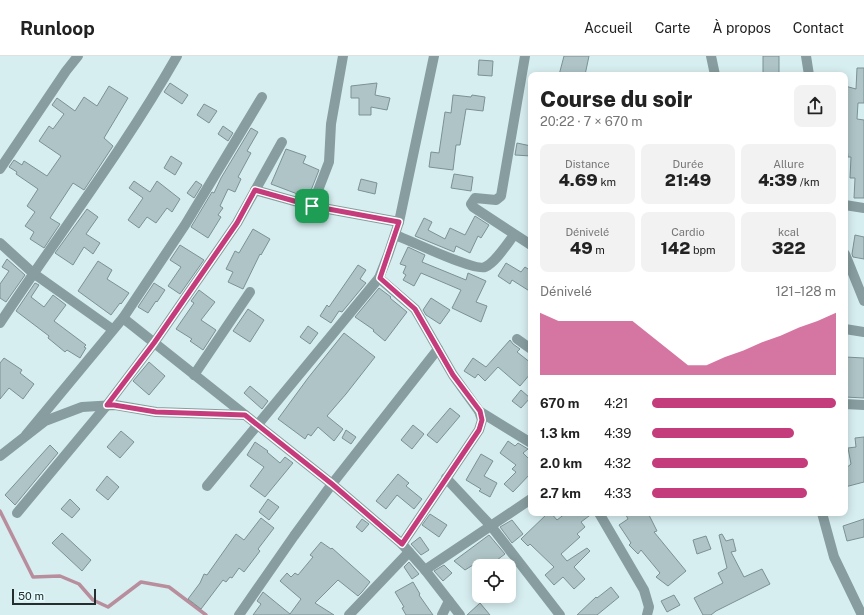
<!DOCTYPE html>
<html lang="fr">
<head>
<meta charset="utf-8">
<style>
	body { margin:0; font-family:"Public Sans",sans-serif; background:#f2f2f2; color:#222; height:100vh; display:flex; flex-direction:column; font-size:15px; white-space:nowrap }
	* { box-sizing:border-box; margin:0 }
	p { font-size:13px; color:#767676 }
	.icon { flex:none; width:22px; height:22px; fill:none; stroke:currentColor; stroke-width:2; stroke-linecap:round; stroke-linejoin:round }
	.map { position:relative; flex:1; overflow:hidden }
	.sheet { position:absolute; left:528px; top:16px; width:320px; height:444px; display:flex; flex-direction:column; background:#fff; border-radius:8px; box-shadow:0 2px 10px #0003 }
	.sheet>* { flex:none }
	.controls { position:absolute; left:472px; top:503px; display:grid; gap:8px }
	.controls a { display:grid; place-items:center; width:44px; height:44px; border-radius:8px; background:#fff; box-shadow:0 2px 10px #0003; font-size:20px }
	.scale { position:absolute; left:12px; bottom:10px; width:84px; box-sizing:border-box; padding-left:4px; border:2px solid #252d2e; border-top:0; font-size:11px; line-height:14px; white-space:nowrap; color:#252d2e; -webkit-text-stroke:3px #e4fbfe; paint-order:stroke }
	.pin { position:absolute; display:grid; place-items:center; width:34px; height:34px; color:#fff; margin:-17px; border-radius:8px; box-shadow:0 2px 6px #0006 }
	.round { display:grid; place-items:center; flex:none; width:42px; height:42px; border-radius:8px; background:#f2f2f2 }
	.overview { display:flex; align-items:center; justify-content:space-between; height:68px; padding:0 12px }
	h1 { font-size:22px; font-weight:800; line-height:30px }
	.figures { display:grid; grid-template-columns:repeat(3,1fr); gap:6px; height:68px; padding:4px 12px }
	.figures div { display:grid; align-content:center; border-radius:8px; background:#f2f2f2; text-align:center }
	.figures b { font-size:17px; font-weight:800 }
	.figures small { font-size:11px; font-weight:400 }
	.figures p { font-size:11px }
	.chart { height:112px; padding:8px 12px }
	.chart p { display:flex; justify-content:space-between }
	.chart svg { width:100%; height:72px; margin-top:4px; fill:#c43c7b; opacity:.7 }
	ul { padding:0 12px; list-style:none; font-size:13px }
	li { display:grid; grid-template-columns:64px 48px 1fr; align-items:center; height:30px }
	li i { height:10px; border-radius:5px; background:#c43c7b }
	header { display:flex; align-items:center; gap:24px; box-sizing:border-box; height:56px; padding:0 20px; background:#fff; border-bottom:1px solid #e0e0e0 }
	header strong { font-size:19px }
	nav { display:flex; gap:22px; margin-inline-start:auto; font-size:14px }
	.map>svg:first-child { display:block }
	.lines { fill:none; stroke-linecap:round; stroke-linejoin:round }
	.stream { stroke:#b88d9c; stroke-width:3.5 }
	.building { fill:#aec4c6; stroke:#7c9193 }
	.minor { stroke:#879d9f; stroke-width:10 }
	.route-casing { stroke:#fff; stroke-width:8 }
	.route { stroke:#c43c7b; stroke-width:5 }
</style>
</head>
<body>
<header>
<strong>Runloop</strong>
<nav><a>Accueil</a><a>Carte</a><a>À propos</a><a>Contact</a></nav>
</header>
<div class="map">
<svg width="864" height="559" viewBox="0 0 864 559">
	<rect width="100%" height="100%" fill="#d7eef0"/>
	<g class="lines">
		<path class="stream" d="M0,455L33,521L60,520L79,528L93,544L108,551L141,526L169,531L206,559"/>
	</g>
	<g class="building">
		<path d="M564,0H589L585,19H559Z"/>
		<rect x="763" y="0" width="16" height="19"/>
		<path d="M479,4L493,5L492,20L478,19Z"/>
		<path d="M857,12H864V47H858L857,63L864,64V142H854L855,122H850L851,101H848L845,73V30L856,33Z"/>
		<path d="M170,27L188,39L182,48L164,36Z"/>
		<path d="M377,27L375,39L390,42L387,54L371,51V59H359V42H351V30Z"/>
		<path d="M109,30L128,42L104,82L113,90L84,134L73,127L50,162L60,168L44,192L30,183L34,176L25,170L35,156L27,150L38,133L16,118L17,116L9,111L14,104L22,109L24,105L47,120L61,100L39,85L49,70L53,73L64,58L52,49L57,42L75,55L84,41L97,50Z"/>
		<path d="M453,39L471,41L472,39L485,41L483,55L466,53L460,89H456L453,114L429,111L431,96L439,97L445,56L451,57Z"/>
		<path d="M204,48L217,55L209,67L197,59Z"/>
		<path d="M223,70L233,77L228,85L218,78Z"/>
		<path d="M251,72L258,76L247,95L251,97L238,121L241,123L235,136L228,133L220,150L223,152L218,159L221,161L208,182L191,171L212,136L214,137L221,122Z"/>
		<path d="M517,87L531,90V100L515,99Z"/>
		<path d="M286,93L306,100L303,107L319,114L308,142L271,128Z"/>
		<path d="M171,100L182,107L175,119L164,112Z"/>
		<path d="M454,118L473,121L471,135L451,132Z"/>
		<path d="M361,123L377,127L375,138L358,134Z"/>
		<path d="M134,125L150,136L157,125L180,143L172,156L167,152L156,167L147,161L139,172L128,164L143,142L129,132Z"/>
		<path d="M196,125L202,129L194,142L187,137Z"/>
		<path d="M87,153L98,161L86,178L100,187L93,198L84,191L73,209L55,197Z"/>
		<path d="M475,160L489,169L481,182L478,180L470,197L456,190L454,196L415,180L424,162L432,166L428,174L445,183L450,172L465,179Z"/>
		<path d="M253,173L270,183L261,199L260,198L243,233L228,226L233,216L226,213L235,195L239,197Z"/>
		<path d="M855,179L864,181V203L853,201L852,198Z"/>
		<path d="M180,189L204,204L180,238L168,230L181,211L170,204Z"/>
		<path d="M408,191L425,199L422,206L466,224L468,217L486,225L476,246L487,250L481,266L452,252L461,234L421,217L414,230L403,224L406,219L403,217L406,210L400,208Z"/>
		<path d="M7,203L25,219L6,246L0,242V228L9,215L2,211Z"/>
		<path d="M98,205L112,214L107,223L129,237L121,248L120,247L111,259L78,235Z"/>
		<path d="M506,207L521,216L525,211L531,215V236L512,224L510,228L498,220Z"/>
		<path d="M358,209L366,214L360,223L366,227L342,256L339,255L331,267L320,260L327,249L329,251Z"/>
		<path d="M35,227L39,229L31,241L44,251L53,239L66,249L54,265L86,289L84,291L86,292L80,302L67,294L65,296L48,282L49,280L16,255Z"/>
		<path d="M154,227L165,234L157,246L156,245L148,257L138,251Z"/>
		<path d="M379,232L391,241L390,242L407,256L385,285L373,275L374,274L355,261Z"/>
		<path d="M199,234L215,246L201,264L216,274L203,294L190,285L192,283L176,273L194,247L191,245Z"/>
		<path d="M431,242L450,254L440,268L426,259L423,254Z"/>
		<path d="M248,253L264,264L250,286L233,275Z"/>
		<path d="M308,270L318,277L310,288L300,281Z"/>
		<path d="M344,277L375,301L346,338L327,360L343,373L334,385L318,371L311,380L308,378L305,383L278,363L308,322Z"/>
		<path d="M510,284L513,288L520,293L517,296L531,307V317L520,330L498,311L485,325L478,318L475,322L464,315L473,302L486,311Z"/>
		<path d="M845,301L864,302V342L845,341Z"/>
		<path d="M4,302L22,314L20,317L34,328L23,343L9,332L0,343V307Z"/>
		<path d="M149,306L165,320L149,339L133,325Z"/>
		<path d="M250,330L268,345L262,353L244,337Z"/>
		<path d="M521,334L530,342L521,352L512,345Z"/>
		<path d="M450,352L460,360L437,387L427,379Z"/>
		<path d="M413,369L424,378L412,393L401,384Z"/>
		<path d="M346,374L356,381L351,388L342,382Z"/>
		<path d="M121,375L134,386L120,402L107,391Z"/>
		<path d="M864,381V426L845,431V413L851,408L848,392L856,391L855,382Z"/>
		<path d="M508,385L515,390L518,387L528,393L523,397L531,405V417L513,436L504,428L516,416L512,413L516,409L500,397Z"/>
		<path d="M255,386L268,395L267,396L280,407L285,401L293,407L265,441L250,430L264,411L247,399Z"/>
		<path d="M50,389L58,397L15,449L5,439Z"/>
		<path d="M481,398L493,405L484,420L497,427L490,441L479,435L481,433L466,424Z"/>
		<path d="M398,418L409,427L406,430L422,443L414,453L397,439L386,453L376,445Z"/>
		<path d="M107,420L119,431L108,444L96,434Z"/>
		<path d="M70,443L80,453L72,462L61,453Z"/>
		<path d="M268,443L279,451L269,464L259,456Z"/>
		<path d="M548,457H551L557,464L566,457H593L581,466L585,471L577,478L580,481L561,498L567,505L587,492L590,495L574,511L585,523L574,533L563,521L554,529L545,519L554,511L530,488L528,490L521,483Z"/>
		<path d="M625,457H648L657,475L654,476L686,515L668,530L656,521L660,517L641,494L638,498L629,489L631,487L619,469L628,463Z"/>
		<path d="M430,458L447,469L439,481L422,469Z"/>
		<path d="M261,462L274,472L258,493L260,495L244,516L239,512L232,522L230,521L226,526L223,524L201,553L188,543L200,527L204,518L207,519L236,478L244,484Z"/>
		<path d="M362,463L369,468L362,476L356,471Z"/>
		<path d="M864,463V481L847,485L843,470Z"/>
		<path d="M512,464L523,478L512,487L500,471Z"/>
		<path d="M62,477L91,504L82,515L52,487Z"/>
		<path d="M722,478L726,485L733,483L736,495L731,496L744,521L762,513L770,528L716,555L711,559H703L694,542L723,527L718,517L727,512L719,479Z"/>
		<path d="M489,479L505,498L489,510H474L473,509L465,514L454,505Z"/>
		<path d="M706,480L711,493L697,498L693,484Z"/>
		<path d="M420,481L429,494L421,499L411,488Z"/>
		<path d="M321,486L331,493L332,492L370,526L362,536L358,540L338,524L315,547L334,559H253L261,548L257,545L263,536L290,558L301,543L280,525L287,517L291,521L295,517L298,519L313,501L310,499Z"/>
		<path d="M409,506L419,518L412,523L404,511Z"/>
		<path d="M444,509L452,517L443,525L434,515Z"/>
		<path d="M413,526L420,538L419,539L433,559H406L402,552L404,551L395,536Z"/>
		<path d="M611,531L619,541L597,559H577L596,541L597,542Z"/>
		<path d="M674,539L680,549L667,556L661,545Z"/>
		<path d="M480,547L490,559H467Z"/>
	</g>
	<g class="lines">
		<g class="minor">
			<path d="M525,0L501,140L496,144L475,142L471,148L473,151L531,189"/>
			<path d="M711,0L715,19"/>
			<path d="M806,0L809,19"/>
			<path d="M0,113L66,15L78,0"/>
			<path d="M255,134L312,150L399,166"/>
			<path d="M845,149L864,152"/>
			<path d="M312,150L329,106L331,68L343,0"/>
			<path d="M395,179C410,184 475,216 485,211C495,207 507,188 514,179"/>
			<path d="M0,187L33,217L112,273"/>
			<path d="M845,198L864,245"/>
			<path d="M123,262L332,428L402,488L425,514L460,559"/>
			<path d="M0,267C59,178 124,93 177,0"/>
			<path d="M845,273L864,276"/>
			<path d="M517,283L531,293"/>
			<path d="M194,319L250,236"/>
			<path d="M845,348L864,349"/>
			<path d="M479,355L531,387"/>
			<path d="M26,379L123,262L185,169L262,41"/>
			<path d="M0,400L45,365L82,351L115,349L156,356L245,359"/>
			<path d="M446,422L491,470L560,559"/>
			<path d="M207,430L379,222"/>
			<path d="M17,457L107,349L154,287L237,167L282,86"/>
			<path d="M599,457L644,534L649,551L647,559"/>
			<path d="M822,457L834,501L862,559"/>
			<path d="M402,488L479,374L482,364L479,355L453,319L415,253L379,222L388,199L399,166L434,0"/>
			<path d="M425,514L531,443"/>
			<path d="M239,559L294,480L332,428L438,293"/>
			<path d="M349,559L409,496"/>
			<path d="M442,559L449,545"/>
		</g>
	</g>
	<g class="lines">
		<defs>
			<path id="route" d="M255,134L312,150L399,166L380,222L415,253L453,319L480,355L482,364L479,374L402,488L332,428L245,359L156,356L114,349H107L154,287L237,167Z"/>
		</defs>
		<use href="#route" class="route-casing"/>
		<use href="#route" class="route"/>
	</g>
</svg>
<div class="controls">
<a><svg class="icon" aria-label="locate" viewBox="0 0 24 24"><circle cx="12" cy="12" r="6"/><path d="M12 2v4M12 18v4M2 12h4M18 12h4"/></svg></a>
</div>
<div class="scale">50 m</div>
<div class="pin" style="left:312px;top:150px;background:#1e9e55"><svg class="icon" aria-label="arrive" viewBox="0 0 24 24"><path d="M6 21V4h12l-3 4 3 4H6"/></svg></div>
<section class="sheet">
<div class="overview"><div><h1>Course du soir</h1><p>20:22 · 7 × 670 m</p></div><a class="round"><svg class="icon" aria-label="share" viewBox="0 0 24 24"><path d="M12 15V3M7 8l5-5 5 5M5 13v7h14v-7"/></svg></a></div>
<div class="figures">
<div><p>Distance</p><b>4.69<small> km</small></b></div>
<div><p>Durée</p><b>21:49</b></div>
<div><p>Allure</p><b>4:39<small> /km</small></b></div>
</div>
<div class="figures">
<div><p>Dénivelé</p><b>49<small> m</small></b></div>
<div><p>Cardio</p><b>142<small> bpm</small></b></div>
<div><p>kcal</p><b>322</b></div>
</div>
<div class="chart"><p><span>Dénivelé</span>121–128 m</p>
<svg viewBox="0 0 160 44" preserveAspectRatio="none"><path d="M0 44V6L10 11L20 11L30 11L40 11L50 11L60 20L70 29L80 38L90 38L100 33L110 29L120 24L130 20L140 15L150 11L160 6V44z"/></svg>
</div>
<ul>
<li><b>670 m</b>4:21<i style="width:100%"></i></li>
<li><b>1.3 km</b>4:39<i style="width:77%"></i></li>
<li><b>2.0 km</b>4:32<i style="width:85%"></i></li>
<li><b>2.7 km</b>4:33<i style="width:84%"></i></li>
</ul>
</section>
</div>
</body>
</html>
